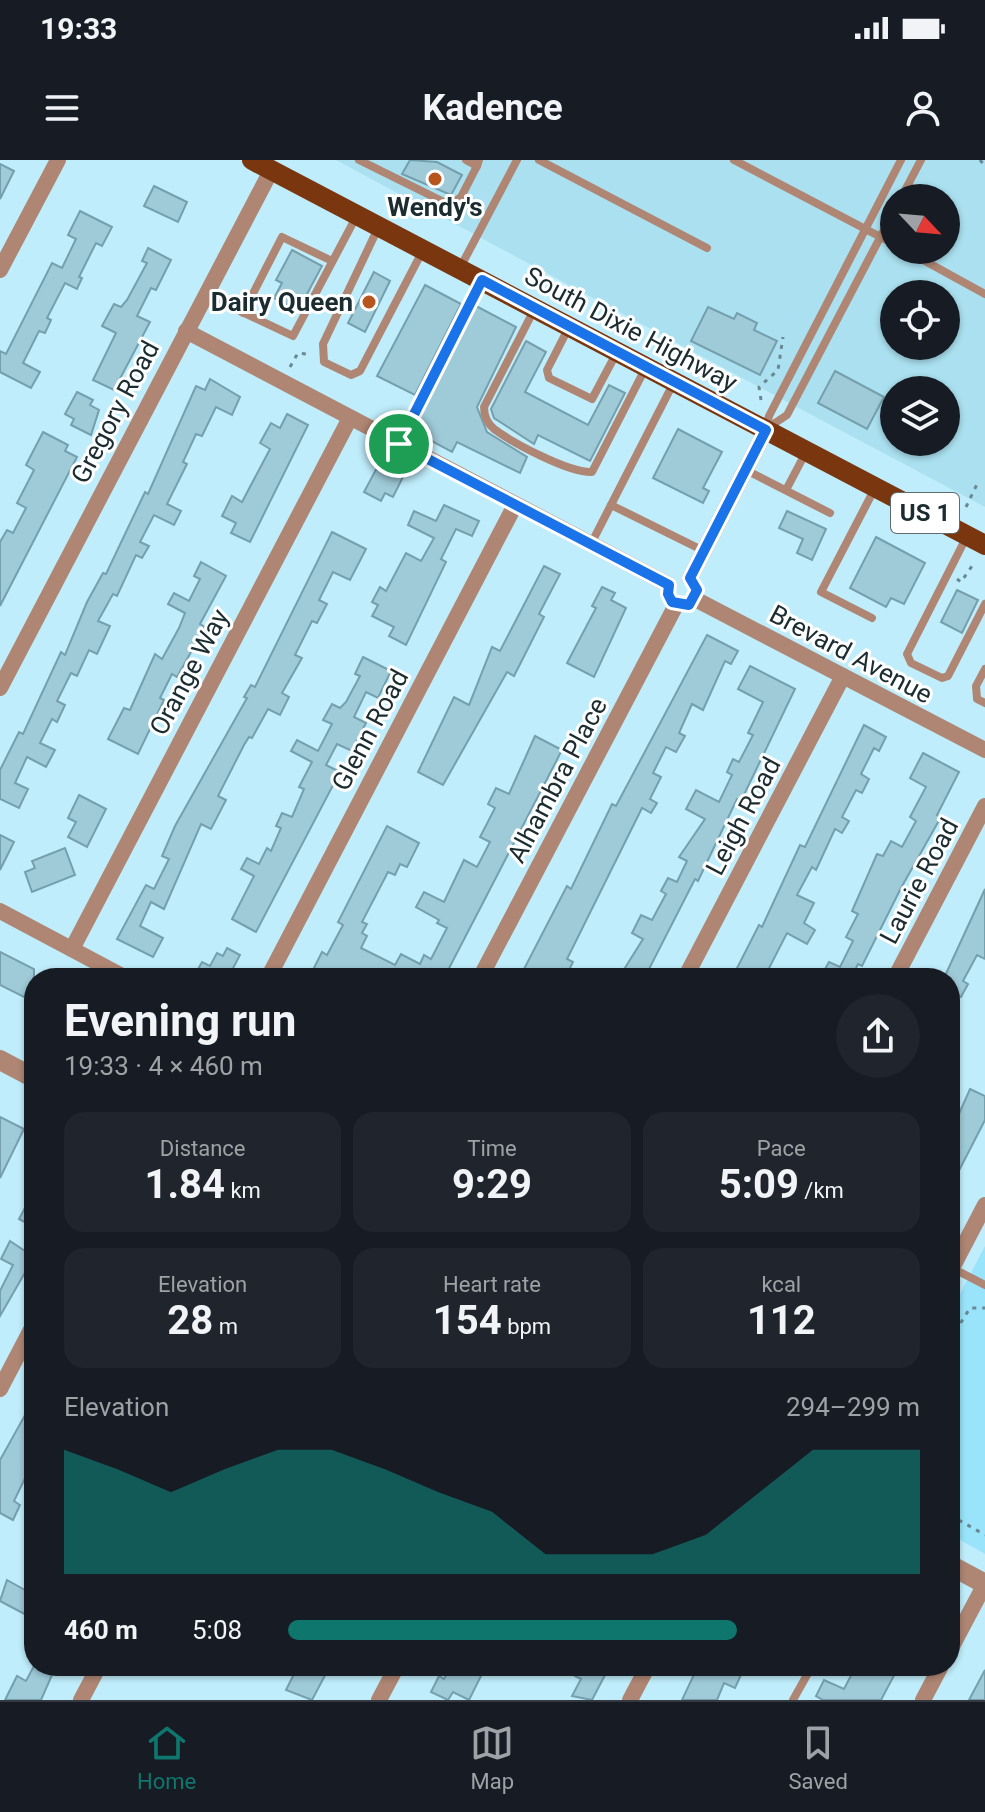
<!DOCTYPE html>
<html lang="en">
<head>
<meta charset="utf-8">
<style>
	body { margin:0; font-family:Roboto,sans-serif; background:#20242c; color:#f1f3f6; height:100vh; display:flex; flex-direction:column; font-size:30px; white-space:nowrap }
	* { box-sizing:border-box; margin:0 }
	p { font-size:26px; color:#9ea1a6 }
	.icon { flex:none; width:44px; height:44px; fill:none; stroke:currentColor; stroke-width:2; stroke-linecap:round; stroke-linejoin:round }
	.map { position:relative; flex:1; overflow:hidden }
	.details { position:absolute; left:24px; top:808px; width:936px; height:708px; display:flex; flex-direction:column; background:#171b24; border-radius:32px; box-shadow:0 2px 6px #0004 }
	.details>* { flex:none }
	.needle { width:52px; rotate:116deg }
	.buttons { position:absolute; left:880px; top:24px; display:grid; gap:16px }
	.buttons a { display:grid; place-items:center; width:80px; height:80px; border-radius:50%; background:#171b24; box-shadow:0 2px 6px #0004; font-size:40px }
	.pin { position:absolute; display:grid; place-items:center; width:68px; height:68px; color:#fff; margin:-34px; border:4px solid #fff; border-radius:50%; box-shadow:0 2px 8px #0007 }
	.round { display:grid; place-items:center; flex:none; width:84px; height:84px; border-radius:42px; background:#20242c }
	.headline { display:flex; align-items:center; justify-content:space-between; height:136px; padding:0 40px }
	h1 { font-size:44px; font-weight:700; line-height:60px }
	.figures { display:grid; grid-template-columns:repeat(3,1fr); gap:12px; height:136px; padding:8px 40px }
	.figures div { display:grid; align-content:center; border-radius:20px; background:#20242c; text-align:center }
	.figures b { font-size:40px; font-weight:700 }
	.figures small { font-size:22px; font-weight:400 }
	.figures p { font-size:22px }
	.chart { height:224px; padding:16px 40px }
	.chart p { display:flex; justify-content:space-between }
	.chart svg { width:100%; height:144px; margin-top:8px; fill:#0f766e; opacity:.7 }
	ul { padding:0 40px; list-style:none; font-size:26px }
	li { display:grid; grid-template-columns:128px 96px 1fr; align-items:center; height:60px }
	li i { height:20px; border-radius:10px; background:#0f766e }
	.status { display:flex; justify-content:space-between; align-items:center; height:56px; padding:0 40px; background:#171b24; direction:ltr }
	.status svg { height:22px; fill:currentColor }
	header { display:flex; justify-content:space-between; align-items:center; height:104px; padding:0 40px; background:#171b24; font-size:36px; font-weight:700 }
	.dock { display:flex; justify-content:space-around; align-items:center; height:112px; border-top:2px solid #363941; background:#171b24; font-size:22px; color:#9ea1a6 }
	.dock a { display:grid; justify-items:center; gap:4px }
	.dock .on { color:#0f766e }
	.map>svg:first-child { display:block }
	.built { fill:#aae0ef; fill-rule:evenodd }
	.green { fill:#99e4fa }
	.building { fill:#9fcad8; stroke:#759fad; stroke-width:2 }
	.lines { fill:none; stroke-linecap:round; stroke-linejoin:round }
	.path { stroke:#6a8891; stroke-width:3; stroke-dasharray:4 6; stroke-linecap:butt }
	.service { stroke:#ae8673; stroke-width:8 }
	.minor { stroke:#ae8673; stroke-width:16 }
	.tertiary { stroke:#ae8673; stroke-width:20 }
	.primary { stroke:#7a360e; stroke-width:20 }
	.route-casing { stroke:#fff; stroke-width:16 }
	.route { stroke:#1a73e8; stroke-width:10 }
	.poi-dot { fill:#b8551c; stroke:#fff; stroke-width:3 }
	.labels { text-anchor:middle; stroke-width:6; stroke-linejoin:round; paint-order:stroke }
	.shield { fill:#fff; stroke:#5f6b6f; stroke-width:2 }
	.shield-label { font-size:24px; font-weight:bold; fill:#1b2c31 }
	.poi-label { font-size:26px; font-weight:bold; fill:#1b2c31; stroke:#fff }
	.street-label { font-size:26px; fill:#1b2c31; stroke:#fff }
</style>
</head>
<body>
<div class="status"><b>19:33</b><svg viewBox="0 0 49 12"><path d="M0 12V9h3v3zM5 12V6h3v6zM10 12V3h3v9zM15 12V0h3v12zM26 1h20v11H26zM47 4h2v5h-2z"/></svg></div>
<header><svg class="icon" aria-label="menu" viewBox="0 0 24 24"><path d="M4 6h16M4 12h16M4 18h16"/></svg>Kadence<svg class="icon" aria-label="person" viewBox="0 0 24 24"><circle cx="12" cy="8" r="4"/><path d="M4 21q1-7 8-7t8 7"/></svg></header>
<div class="map">
<svg width="985" height="1540" viewBox="0 0 985 1540">
	<rect width="100%" height="100%" fill="#c0edfb"/>
	<path class="built" d="M336,0H985V347L759,227ZM894,38H946V90H894ZM894,134H946V186H894ZM894,230H946V282H894Z"/>
	<path class="green" d="M985,1086V1394L950,1374V1153Z"/>
	<g class="building">
		<path d="M410,0L437,2L462,15L451,35L402,14Z"/>
		<path d="M0,4L14,11L0,39Z"/>
		<path d="M154,26L187,42L178,62L144,46Z"/>
		<path d="M80,51L112,67L102,86L96,83L79,117L82,118L77,129L65,123L47,158L51,160L45,173L39,171L23,203L40,212L31,228L0,212V191L6,194L52,103L62,108L76,79L68,75Z"/>
		<path d="M148,88L171,100L156,130L151,128L137,156L150,162L114,230L93,220L116,173L102,166L114,144L121,147L127,140L147,103L142,101Z"/>
		<path d="M292,90L322,106L298,151L274,138L282,123L276,120Z"/>
		<path d="M374,112L390,121L365,172L348,163Z"/>
		<path d="M425,125L461,144L415,235L377,216Z"/>
		<path d="M476,146L516,167L477,247L487,272L527,297L520,313L457,282L452,292L413,271Z"/>
		<path d="M708,147L734,159L737,153L757,163L754,170L777,181L760,215L691,181Z"/>
		<path d="M526,181L546,192L525,232L588,265L609,225L625,233L590,301L538,275L534,284L494,258L491,249Z"/>
		<path d="M835,211L884,237L867,269L818,243Z"/>
		<path d="M210,219L240,237L232,255L216,247L202,276L196,274L183,302L187,304L167,344L181,351L174,365L154,355L140,382L149,386L142,398L136,395L117,436L113,434L98,461L110,466L97,494L89,490L77,516L71,513L57,541L65,545L57,562L52,559L40,583L55,590L46,607L27,597L15,623L28,629L19,648L0,639V610L19,572L23,574L61,492L65,495L87,442L103,413L106,414L145,332L148,334L196,226L205,230Z"/>
		<path d="M77,232L93,240L90,245L99,250L91,275L71,265L74,259L65,254Z"/>
		<path d="M287,254L308,265L250,382L231,373L236,363L222,356L232,336L242,342L270,289L260,283L271,263L280,268Z"/>
		<path d="M678,269L722,292L703,328L709,331L703,343L653,318Z"/>
		<path d="M43,272L68,285L65,291L77,297L0,446V382L7,370L13,373L26,348L17,343L34,310L26,305Z"/>
		<path d="M381,300L405,313L393,337L385,333L381,341L364,332Z"/>
		<path d="M444,345L479,361L472,376L456,369L441,399L446,402L406,485L389,476L394,467L372,456L378,445L372,442L380,427L386,431L406,393L421,401L434,378L408,365L414,351L436,361Z"/>
		<path d="M787,351L826,369L812,400L797,393L803,379L779,368Z"/>
		<path d="M332,372L366,389L350,420L333,412L319,440L327,444L317,463L312,461L295,495L302,498L282,533L289,537L280,555L268,549L252,578L249,577L244,585L218,636L226,640L211,669L201,664L164,749L151,742L140,766L163,778L153,797L117,779L146,725L154,729L169,699L162,696L175,666L247,538L244,537L251,525L255,527Z"/>
		<path d="M876,377L925,403L904,444L891,438L886,447L850,428Z"/>
		<path d="M201,402L226,416L200,464L205,467L177,517L172,514L160,538L164,540L138,594L108,579L124,548L130,550L155,494L162,499L179,468L185,453L168,444L174,433L189,441L200,419L194,416Z"/>
		<path d="M544,406L560,414L539,454L544,457L514,516L507,512L443,625L418,612L454,537L469,545L492,487L500,491Z"/>
		<path d="M602,427L615,433L611,440L626,448L594,517L567,503L596,448L592,446Z"/>
		<path d="M957,430L978,440L962,473L941,462Z"/>
		<path d="M707,475L738,491L731,504L725,501L703,550L692,544L679,573L685,576L676,592L666,587L653,613L661,617L650,639L657,643L651,653L642,648L567,799L573,802L566,816L555,811L552,818H541L524,809L567,726L571,729L612,644L616,646Z"/>
		<path d="M363,497L391,511L378,538L366,532L354,557L366,563L352,591L337,584L326,605L340,612L256,772L232,759L254,716L241,709L247,698L259,704L267,688L271,691L281,668L276,666L282,653L292,657L304,629L299,627L312,602L291,591L297,580L318,591L332,564L323,560L332,544L340,548L346,542L360,516L355,514Z"/>
		<path d="M750,506L795,529L741,641L737,639L698,721L695,719L649,809L666,818H625L627,814L623,811L643,779L632,773L641,755L652,760L666,734L661,731L668,718L677,722L687,701L679,697L705,659L686,649L696,630L719,642L732,615L727,612L733,599L739,602L753,575L748,573L763,542L738,529Z"/>
		<path d="M864,565L886,577L879,591L874,588L861,614L869,619L862,633L856,630L842,657L849,661L842,673L835,669L816,710L812,707L797,735L814,743L804,763L815,770L807,784L787,773L764,818H732L759,765L762,767L800,685L805,687Z"/>
		<path d="M535,576L562,590L444,818H309L322,792L327,795L343,765L338,762L387,666L419,683L407,707L400,704L395,715L388,712L362,762L367,764L362,773L367,776L361,788L395,805L401,794L420,804L424,795L431,799L447,768L437,763L439,760L416,747L424,732L444,742L464,700L477,707L490,682L480,677L495,648L488,644L496,628L509,634Z"/>
		<path d="M923,593L959,612L937,655L941,657L901,728L862,806L858,804L853,814L861,818H820L829,802L840,807L853,781L846,777L858,754L852,751L877,694L883,696L891,681L902,687L916,661L910,657L926,627L910,618Z"/>
		<path d="M79,635L106,649L87,687L68,677L76,662L68,658Z"/>
		<path d="M0,675L14,682L0,710Z"/>
		<path d="M65,688L75,715L32,732L25,712L35,708L32,701Z"/>
		<path d="M985,729V799L977,795L963,821L968,824L961,837L950,832V818H944Z"/>
		<path d="M227,788L240,795L229,816L232,818H193L202,802L210,806L217,793L223,796Z"/>
		<path d="M0,792L34,809V842L0,825Z"/>
		<path d="M970,929L985,936V960L950,1028V974Z"/>
		<path d="M0,957L24,969L0,1018Z"/>
		<path d="M34,1031V1067L19,1059Z"/>
		<path d="M10,1081L34,1097L0,1156V1131L13,1105L1,1099Z"/>
		<path d="M34,1239V1281L25,1306L30,1308L14,1341L20,1345L13,1360L0,1353V1300Z"/>
		<path d="M7,1420L34,1435V1459L0,1441Z"/>
		<path d="M34,1506H56L41,1540H5L17,1516L26,1521Z"/>
		<path d="M298,1506H330L312,1540L286,1530Z"/>
		<path d="M451,1506H477L484,1510L469,1540L453,1532L448,1540L431,1532L439,1516L444,1519Z"/>
		<path d="M580,1506H590L605,1515L592,1540L572,1536L581,1519L575,1516Z"/>
		<path d="M698,1506H745L735,1528L724,1523L717,1540H682Z"/>
		<path d="M856,1506H899L881,1540H823L816,1536L824,1520L844,1529Z"/>
		<path d="M985,1510V1540H969Z"/>
	</g>
	<g class="lines">
		<g class="path">
			<path d="M980,0L985,6"/>
			<path d="M290,207L298,193L306,194"/>
			<path d="M761,240L759,227L778,210L783,177"/>
			<path d="M966,347L979,320"/>
			<path d="M957,419L961,422L972,406"/>
			<path d="M950,1180L970,1148H985"/>
			<path d="M950,1355L985,1375"/>
		</g>
		<g class="service">
			<path d="M359,0L450,45L461,37L477,6"/>
			<path d="M466,0L477,6L479,0"/>
			<path d="M539,0L707,88"/>
			<path d="M734,0L894,84"/>
			<path d="M901,38L921,0"/>
			<path d="M379,66L323,184L324,202L351,215L360,211L422,92"/>
			<path d="M905,90L985,134"/>
			<path d="M460,108L517,0"/>
			<path d="M206,135L293,176L356,57"/>
			<path d="M535,148L484,247C484,255 487,263 494,269C513,283 569,313 592,312L646,207"/>
			<path d="M243,153L282,77L332,101"/>
			<path d="M569,167L547,210L549,218L592,239L617,192"/>
			<path d="M766,269L769,256L901,0"/>
			<path d="M766,269L787,255L894,51"/>
			<path d="M399,283L481,120"/>
			<path d="M746,310L830,353"/>
			<path d="M786,330L806,292"/>
			<path d="M611,345L704,391"/>
			<path d="M967,376L907,494L911,503L942,518L948,516L985,444"/>
			<path d="M591,384L674,222"/>
			<path d="M872,458L821,432L875,328"/>
			<path d="M985,509L976,526L977,539L985,543"/>
			<path d="M952,1108L985,1125"/>
			<path d="M793,1540L812,1506"/>
		</g>
		<g class="minor">
			<path d="M0,110L58,0"/>
			<path d="M186,171L669,425"/>
			<path d="M690,418L766,270"/>
			<path d="M695,439L985,590"/>
			<path d="M0,528L272,9"/>
			<path d="M0,751L126,818"/>
			<path d="M72,789L350,258"/>
			<path d="M268,818L515,345"/>
			<path d="M480,818L676,445"/>
			<path d="M685,818L843,516"/>
			<path d="M895,818L985,646"/>
			<path d="M950,1112L985,1045"/>
			<path d="M0,1229L34,1164"/>
			<path d="M950,1490L985,1424"/>
			<path d="M81,1540L99,1506"/>
			<path d="M379,1540L397,1506"/>
			<path d="M630,1540L648,1506"/>
			<path d="M923,1540L941,1506"/>
		</g>
		<g class="tertiary">
			<path d="M0,900L34,918"/>
			<path d="M950,1405L985,1424"/>
		</g>
		<path class="primary" d="M252,0L985,385"/>
	</g>
	<g class="lines">
		<defs>
			<path id="route" d="M482,120L766,270L690,418L697,430L689,445L672,442L668,434L669,425L399,284Z"/>
		</defs>
		<use href="#route" class="route-casing"/>
		<use href="#route" class="route"/>
	</g>
	<g class="poi-dot">
		<circle cx="435" cy="19" r="8"/>
		<circle cx="369" cy="142" r="8"/>
	</g>
	<g class="labels">
		<rect class="shield" x="891" y="333" width="68" height="40" rx="6"/>
		<g class="shield-label">
			<text x="925" y="361">US 1</text>
		</g>
		<g class="poi-label">
			<text x="435" y="56">Wendy's</text>
			<text x="353" y="151" text-anchor="end">Dairy Queen</text>
		</g>
		<g class="street-label">
			<text transform="translate(631 169) rotate(28)" y="9">South Dixie Highway</text>
			<text transform="translate(115 252) rotate(-62)" y="9">Gregory Road</text>
			<text transform="translate(851 494) rotate(28)" y="9">Brevard Avenue</text>
			<text transform="translate(189 512) rotate(-62)" y="9">Orange Way</text>
			<text transform="translate(370 570) rotate(-62)" y="9">Glenn Road</text>
			<text transform="translate(557 620) rotate(-62)" y="9">Alhambra Place</text>
			<text transform="translate(743 656) rotate(-62)" y="9">Leigh Road</text>
			<text transform="translate(919 721) rotate(-62)" y="9">Laurie Road</text>
		</g>
	</g>
</svg>
<div class="buttons">
<a><svg class="needle" viewBox="-14 -14 28 28"><path d="M0-13l5 13h-10z" fill="#e53935"/><path d="M0 13l5-13h-10z" fill="#9ea1a6"/></svg></a>
<a><svg class="icon" aria-label="locate" viewBox="0 0 24 24"><circle cx="12" cy="12" r="6"/><path d="M12 2v4M12 18v4M2 12h4M18 12h4"/></svg></a>
<a><svg class="icon" aria-label="layers" viewBox="0 0 24 24"><path d="M12 4l9 5-9 5-9-5zM3 14l9 5 9-5"/></svg></a>
</div>
<div class="pin" style="left:399px;top:284px;background:#1e9e55"><svg class="icon" aria-label="arrive" viewBox="0 0 24 24"><path d="M6 21V4h12l-3 4 3 4H6"/></svg></div>
<section class="details">
<div class="headline"><div><h1>Evening run</h1><p>19:33 · 4 × 460 m</p></div><a class="round"><svg class="icon" aria-label="share" viewBox="0 0 24 24"><path d="M12 15V3M7 8l5-5 5 5M5 13v7h14v-7"/></svg></a></div>
<div class="figures">
<div><p>Distance</p><b>1.84<small> km</small></b></div>
<div><p>Time</p><b>9:29</b></div>
<div><p>Pace</p><b>5:09<small> /km</small></b></div>
</div>
<div class="figures">
<div><p>Elevation</p><b>28<small> m</small></b></div>
<div><p>Heart rate</p><b>154<small> bpm</small></b></div>
<div><p>kcal</p><b>112</b></div>
</div>
<div class="chart"><p><span>Elevation</span>294–299 m</p>
<svg viewBox="0 0 160 44" preserveAspectRatio="none"><path d="M0 44V6L10 12L20 19L30 12L40 6L50 6L60 12L70 19L80 25L90 38L100 38L110 38L120 32L130 19L140 6L150 6L160 6V44z"/></svg>
</div>
<ul>
<li><b>460 m</b>5:08<i style="width:71%"></i></li>
</ul>
</section>
</div>
<nav class="dock">
<a class="on"><svg class="icon" aria-label="home" viewBox="0 0 24 24"><path d="M3 11l9-7 9 7M6 9v11h12V9"/></svg>Home</a>
<a><svg class="icon" aria-label="map" viewBox="0 0 24 24"><path d="M3 6l6-2 6 2 6-2v14l-6 2-6-2-6 2zM9 4v14M15 6v14"/></svg>Map</a>
<a><svg class="icon" aria-label="saved" viewBox="0 0 24 24"><path d="M7 4h10v16l-5-4-5 4z"/></svg>Saved</a>
</nav>
</body>
</html>
